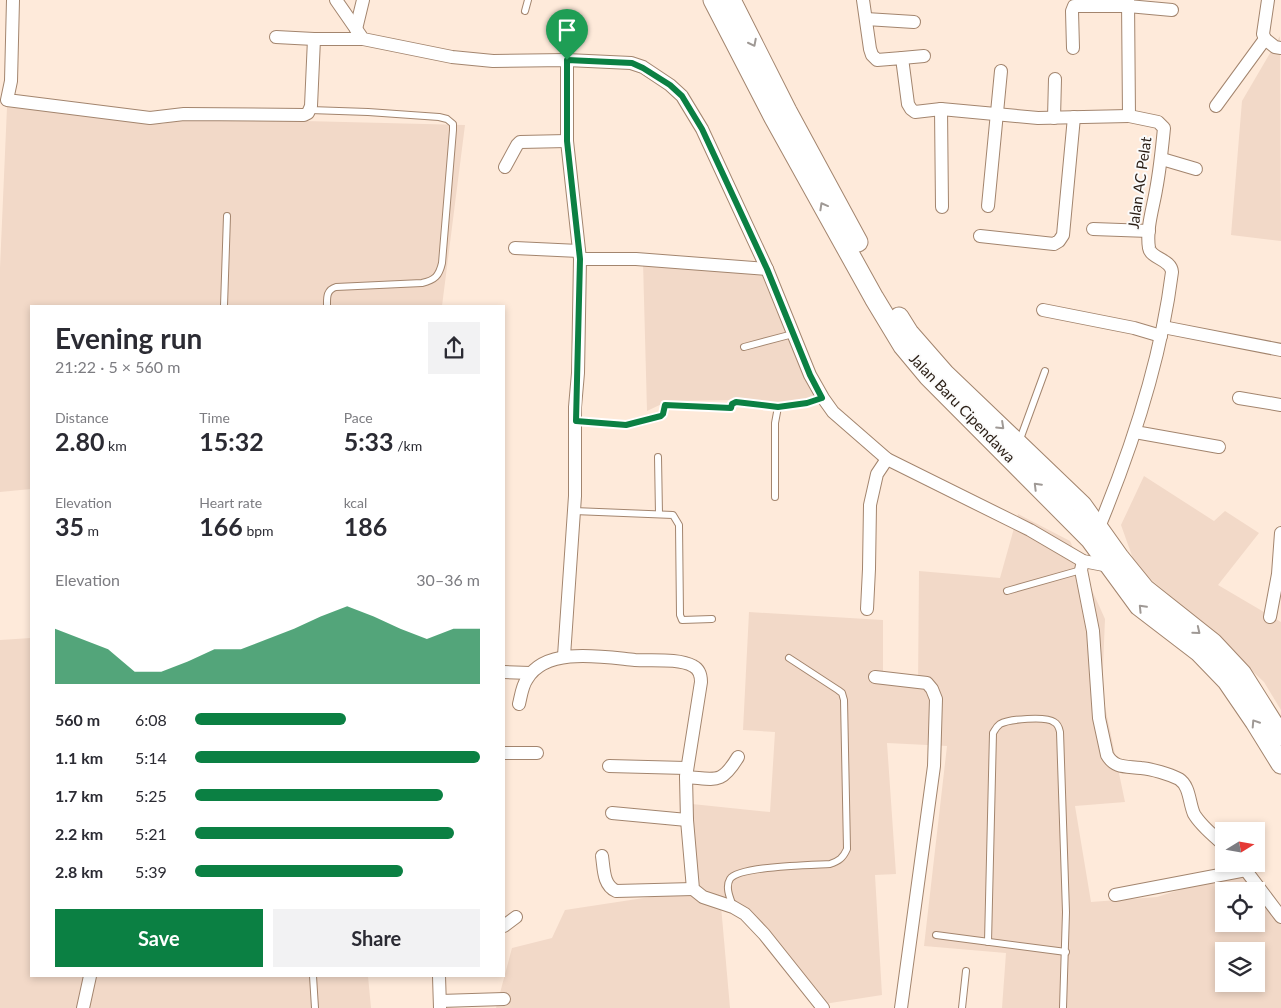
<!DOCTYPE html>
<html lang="en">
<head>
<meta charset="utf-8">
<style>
	body { margin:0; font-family:Lato,sans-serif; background:#f2f2f3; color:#2b2b33; height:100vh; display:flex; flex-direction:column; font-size:19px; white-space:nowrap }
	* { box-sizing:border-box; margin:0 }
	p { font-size:16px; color:#7c7c81 }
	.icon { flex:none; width:28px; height:28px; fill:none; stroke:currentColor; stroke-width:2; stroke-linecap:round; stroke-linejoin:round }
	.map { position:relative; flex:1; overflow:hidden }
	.sheet { position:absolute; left:30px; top:305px; width:475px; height:672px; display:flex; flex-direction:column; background:#fff; border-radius:0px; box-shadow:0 2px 8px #0003 }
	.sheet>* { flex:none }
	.needle { width:32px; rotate:79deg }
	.tools { position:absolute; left:1215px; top:822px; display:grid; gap:10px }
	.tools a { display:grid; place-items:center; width:50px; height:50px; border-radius:0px; background:#fff; box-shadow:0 2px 8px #0003; font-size:25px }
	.pin { position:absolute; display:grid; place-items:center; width:42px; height:42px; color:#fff; margin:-51px -21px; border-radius:50% 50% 50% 0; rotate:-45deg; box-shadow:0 0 5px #0007 }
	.pin .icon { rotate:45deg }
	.round { display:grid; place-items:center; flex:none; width:52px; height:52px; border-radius:0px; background:#f2f2f3 }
	.headline { display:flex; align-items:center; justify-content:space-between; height:85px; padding:0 25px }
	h1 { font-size:28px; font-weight:700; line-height:38px }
	.figures { display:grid; grid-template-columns:repeat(3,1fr); gap:8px; height:85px; padding:5px 25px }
	.figures div { display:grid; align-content:center }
	.figures b { font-size:25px; font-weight:700 }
	.figures small { font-size:14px; font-weight:400 }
	.figures p { font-size:14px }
	.chart { height:140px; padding:10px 25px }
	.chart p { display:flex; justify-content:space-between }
	.chart svg { width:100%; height:90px; margin-top:5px; fill:#0b8043; opacity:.7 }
	.cta { display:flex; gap:10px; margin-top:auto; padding:10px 25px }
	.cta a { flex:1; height:58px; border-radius:0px; background:#0b8043; color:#fff; font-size:20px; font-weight:700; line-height:58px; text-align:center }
	.cta a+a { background:#f2f2f3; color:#2b2b33 }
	ul { padding:0 25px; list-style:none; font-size:16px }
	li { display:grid; grid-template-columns:80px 60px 1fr; align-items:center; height:38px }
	li i { height:12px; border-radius:6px; background:#0b8043 }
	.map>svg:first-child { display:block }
	.built { fill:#f2d9c8; fill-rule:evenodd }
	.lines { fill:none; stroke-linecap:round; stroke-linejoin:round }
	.lane-casing { stroke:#a3856e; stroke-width:8 }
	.street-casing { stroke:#a3856e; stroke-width:14 }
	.secondary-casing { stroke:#a3856e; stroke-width:21 }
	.lane { stroke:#fff; stroke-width:6 }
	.street { stroke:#fff; stroke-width:12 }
	.secondary { stroke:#fff; stroke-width:19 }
	.oneway { stroke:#9f9995 }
	.route-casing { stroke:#fff; stroke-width:10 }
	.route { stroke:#0b8043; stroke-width:6 }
	.labels { text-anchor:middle; stroke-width:4; stroke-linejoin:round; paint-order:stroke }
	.street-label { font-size:15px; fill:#291d14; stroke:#fbfbfb }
</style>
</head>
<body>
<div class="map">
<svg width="1281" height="1008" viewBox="0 0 1281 1008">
	<rect width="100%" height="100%" fill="#feeada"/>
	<g class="built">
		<path d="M1280,36L1281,241L1231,235L1242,101Z"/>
		<path d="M7,107L162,124L189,118L465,125L442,306H31V489L0,492V268Z"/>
		<path d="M643,262L772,271L820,396L781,404L741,400L668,401L647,411Z"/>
		<path d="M1144,476L1214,521L1225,511L1259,533L1218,585L1281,622V710L1264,682L1185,608L1136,567L1121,525Z"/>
		<path d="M1018,514L1070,541L1105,619L1102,692L1125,802L1075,806L1091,902L1157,897L1251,867L1281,908V1008H1002L1006,953L924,946L947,746L887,743L896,874L875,875L882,995L824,1004L748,912L721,906L730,1008H496L512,948L552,938L565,910L696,890L692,804L770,812L775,732L743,730L749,612L883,620V682L918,687L919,571L1000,578ZM1224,891H1256V924H1224ZM1224,951H1256V984H1224Z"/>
		<path d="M31,638V976H368L371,1008H0V640Z"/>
	</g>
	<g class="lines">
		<defs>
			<g id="lane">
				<path d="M525,11L528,0"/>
				<path d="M310,110L368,112L439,117L447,119L453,124V130L442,263C439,276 435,280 422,283L336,287C326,290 327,298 327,306"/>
				<path d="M224,306L227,216"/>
				<path d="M744,347L793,334"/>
				<path d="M576,421L626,425L661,416L663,413L665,405L731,408L732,404L736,402L778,407L807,403L823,398"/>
				<path d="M1019,442L1045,371"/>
				<path d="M658,457L659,514"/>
				<path d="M775,497V423L778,407"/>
				<path d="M574,511L673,515L679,525L680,615L682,620L712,619"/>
				<path d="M1007,591L1081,570"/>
				<path d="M733,906C730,898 725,887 730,879C738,866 813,865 830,864C839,861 843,858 847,849L844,700L842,693L838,690L789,658"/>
				<path d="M936,935L1066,952"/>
				<path d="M988,942L993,733C995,730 996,727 1000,724C1009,719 1046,716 1054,722C1058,724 1059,727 1060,732L1066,912L1063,1008"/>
				<path d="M313,976L315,1008"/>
				<path d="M962,1008L966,971"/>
			</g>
			<g id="street">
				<path d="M13,0L11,81L7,100L150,118L184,114L304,115L308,113L311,106L314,39H363"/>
				<path d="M336,0L363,39L452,57L493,61L567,60L631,63L643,67L670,85L682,96L702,129L767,269L810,375L823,398L833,412L887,459L1030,530L1083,561L1109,566L1111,563"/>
				<path d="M863,0L870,49L872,55L877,60L902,58L908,104L911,109L915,112L941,109L1038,118L1129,116"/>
				<path d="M866,19L914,22"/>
				<path d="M356,29L363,0"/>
				<path d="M276,37L314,39"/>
				<path d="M1265,39L1263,34L1268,0"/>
				<path d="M1265,39L1275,47L1281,48"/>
				<path d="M1073,48L1072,11L1074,6H1128L1172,10"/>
				<path d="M902,58L924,56"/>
				<path d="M1216,106L1265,39"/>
				<path d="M941,109L942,207"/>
				<path d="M1054,118L1055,79"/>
				<path d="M1162,159L1196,169"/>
				<path d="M505,167L517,145L520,142L567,141"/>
				<path d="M988,206L1001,71"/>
				<path d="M1093,229L1149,231"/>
				<path d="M980,236L1054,244L1059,241L1063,235L1074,117"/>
				<path d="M515,248L579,251"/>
				<path d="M580,259H636L767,269"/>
				<path d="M1043,310L1134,328L1161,336"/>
				<path d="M1163,327L1281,350"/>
				<path d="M1239,398L1281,405"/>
				<path d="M1135,432L1219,447"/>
				<path d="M1099,527C1133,445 1161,360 1172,272C1171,259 1151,259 1149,248C1146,229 1153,208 1156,190C1160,169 1162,149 1164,128L1158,122L1129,116L1128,0"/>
				<path d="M1083,561L1081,570L1093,631L1099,718L1107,755C1115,769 1127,766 1141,768C1152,769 1169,774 1179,779C1190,786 1189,803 1194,814C1201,826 1214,836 1224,845"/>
				<path d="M867,609L869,569L870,505L877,474L887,459"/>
				<path d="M1270,617L1278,574L1281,533"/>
				<path d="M564,656L575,496V407L578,373L580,259L567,141V60"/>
				<path d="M504,672L530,673"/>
				<path d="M875,677L927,683L932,689L936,699L934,766L901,1008"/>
				<path d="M519,704C521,696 522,686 527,679C546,646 604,657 635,660C651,661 679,658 693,666C699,669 701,675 701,682L686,777L687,820L693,889L703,897L733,907L745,914L764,934L823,1008"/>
				<path d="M504,753H537"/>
				<path d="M609,766L686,768"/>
				<path d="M686,777C716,779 721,785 738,757"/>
				<path d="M612,813L687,820"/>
				<path d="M602,856C604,869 603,885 616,891L693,889"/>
				<path d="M1241,864L1281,917"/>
				<path d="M1115,895L1246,870"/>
				<path d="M504,926L516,917"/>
				<path d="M439,976L440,1008"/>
				<path d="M440,1001L504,999"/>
				<path d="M83,1008L90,976"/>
			</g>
			<g id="secondary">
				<path d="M713,0L774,118L874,298L903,346L928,376L1090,539L1139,606L1199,652L1227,681L1255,722L1281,764"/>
				<path d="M731,0L787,111L858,242"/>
				<path d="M899,317L909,333L944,373L1082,505L1119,557L1145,589L1213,643L1242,674L1281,736"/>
			</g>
		</defs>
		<use href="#lane" class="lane-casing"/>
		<use href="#street" class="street-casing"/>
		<use href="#secondary" class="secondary-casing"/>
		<use href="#lane" class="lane"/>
		<use href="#street" class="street"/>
		<use href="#secondary" class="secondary"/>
	</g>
	<defs><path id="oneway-chevron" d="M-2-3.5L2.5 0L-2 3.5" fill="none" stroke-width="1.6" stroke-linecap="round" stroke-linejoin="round" transform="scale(1.25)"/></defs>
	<g class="oneway">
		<use href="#oneway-chevron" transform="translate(753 43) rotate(63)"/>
		<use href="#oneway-chevron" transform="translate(823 206) rotate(-119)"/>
		<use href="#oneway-chevron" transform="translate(1001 426) rotate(43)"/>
		<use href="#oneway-chevron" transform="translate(1037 486) rotate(-135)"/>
		<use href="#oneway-chevron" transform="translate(1142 608) rotate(-134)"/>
		<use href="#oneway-chevron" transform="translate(1197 631) rotate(39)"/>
		<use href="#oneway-chevron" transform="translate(1255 723) rotate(-123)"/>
	</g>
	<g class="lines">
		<defs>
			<path id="route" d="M567,60L632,63L643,68L670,85L682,96L702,129L767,269L810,375L822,398L807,403L778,407L736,402L732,404L731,408L665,405L663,414L661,416L626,425L576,421L580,259L567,141Z"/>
		</defs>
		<use href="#route" class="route-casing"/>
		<use href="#route" class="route"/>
	</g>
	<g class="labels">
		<g class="street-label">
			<text transform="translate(1140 183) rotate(-82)" y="5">Jalan AC Pelat</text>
			<text transform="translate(962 408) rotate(46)" y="5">Jalan Baru Cipendawa</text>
		</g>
	</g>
</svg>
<div class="tools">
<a><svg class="needle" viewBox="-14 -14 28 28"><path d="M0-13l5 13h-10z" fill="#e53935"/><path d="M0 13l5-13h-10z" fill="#7c7c81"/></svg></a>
<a><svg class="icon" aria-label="locate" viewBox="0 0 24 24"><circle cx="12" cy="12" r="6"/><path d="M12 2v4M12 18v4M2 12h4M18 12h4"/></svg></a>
<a><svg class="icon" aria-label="layers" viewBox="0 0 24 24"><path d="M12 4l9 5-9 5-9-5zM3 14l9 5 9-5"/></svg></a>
</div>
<div class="pin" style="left:567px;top:60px;background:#1e9e55"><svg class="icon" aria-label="arrive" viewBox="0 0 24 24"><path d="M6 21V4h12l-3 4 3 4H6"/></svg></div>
<section class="sheet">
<div class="headline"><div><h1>Evening run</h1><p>21:22 · 5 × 560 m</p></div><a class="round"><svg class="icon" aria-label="share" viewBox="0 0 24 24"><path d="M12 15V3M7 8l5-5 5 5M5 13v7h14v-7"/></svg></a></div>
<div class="figures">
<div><p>Distance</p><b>2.80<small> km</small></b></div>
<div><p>Time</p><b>15:32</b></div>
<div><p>Pace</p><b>5:33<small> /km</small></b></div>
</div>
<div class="figures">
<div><p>Elevation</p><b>35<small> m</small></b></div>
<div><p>Heart rate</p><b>166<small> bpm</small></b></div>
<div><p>kcal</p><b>186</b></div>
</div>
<div class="chart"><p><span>Elevation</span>30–36 m</p>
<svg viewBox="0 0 160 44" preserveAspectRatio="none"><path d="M0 44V17L10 22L20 27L30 38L40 38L50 33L60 27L70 27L80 22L90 17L100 11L110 6L120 11L130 17L140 22L150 17L160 17V44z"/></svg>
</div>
<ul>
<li><b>560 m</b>6:08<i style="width:53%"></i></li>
<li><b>1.1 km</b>5:14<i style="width:100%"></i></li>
<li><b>1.7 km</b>5:25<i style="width:87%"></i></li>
<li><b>2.2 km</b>5:21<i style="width:91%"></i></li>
<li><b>2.8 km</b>5:39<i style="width:73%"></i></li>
</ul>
<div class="cta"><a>Save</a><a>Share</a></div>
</section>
</div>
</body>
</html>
